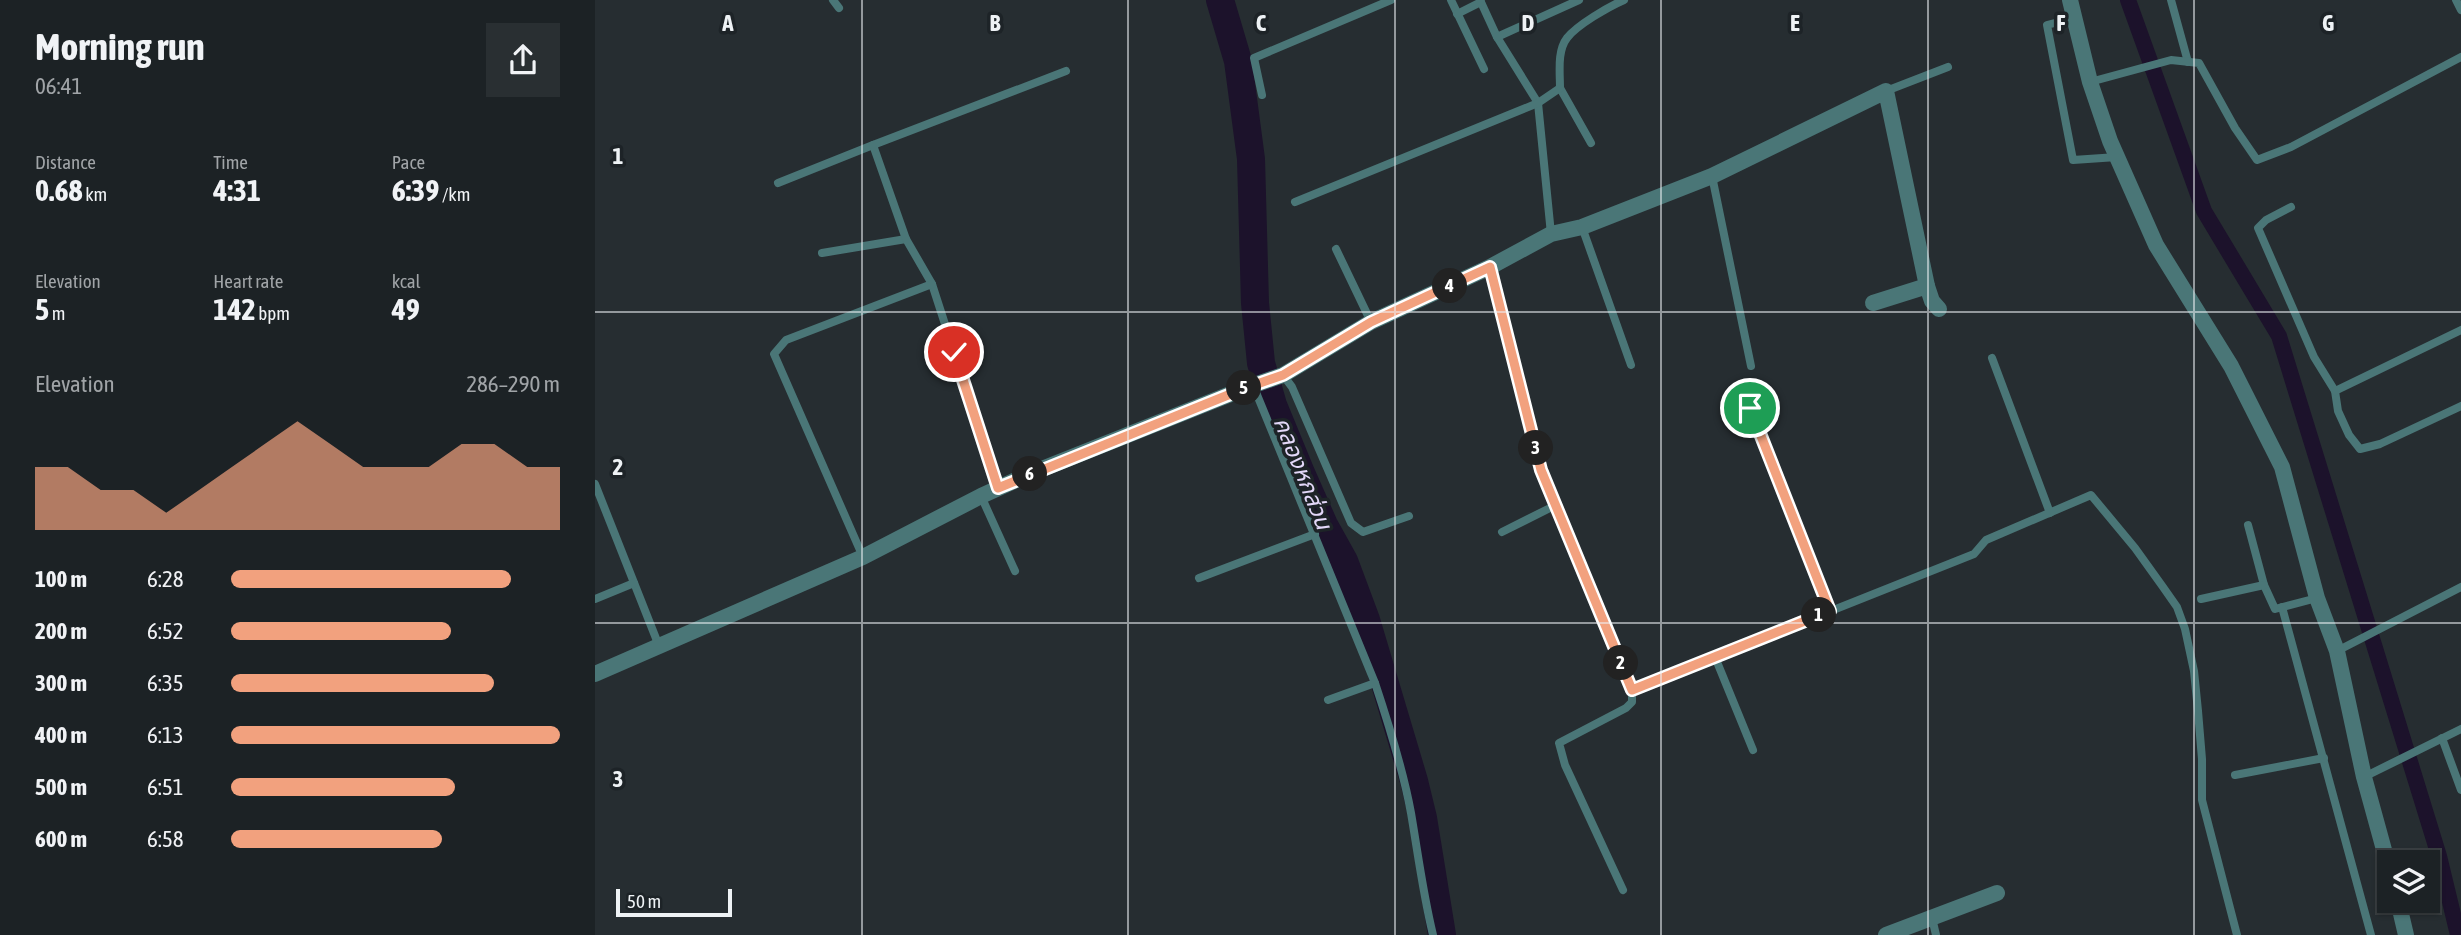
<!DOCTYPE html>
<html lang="en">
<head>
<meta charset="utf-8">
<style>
	body { margin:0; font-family:"Asap Condensed","Noto Sans Thai",sans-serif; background:#292f32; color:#f1f3f6; height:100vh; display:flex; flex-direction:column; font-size:26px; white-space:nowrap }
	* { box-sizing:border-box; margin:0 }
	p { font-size:23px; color:#a0a4a7 }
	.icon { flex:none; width:38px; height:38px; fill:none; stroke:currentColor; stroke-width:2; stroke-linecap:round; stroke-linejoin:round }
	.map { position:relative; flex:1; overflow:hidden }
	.drawer { display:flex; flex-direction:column; background:#1c2225; width:595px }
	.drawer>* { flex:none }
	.tools { position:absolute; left:1782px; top:850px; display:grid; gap:14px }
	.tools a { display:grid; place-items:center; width:63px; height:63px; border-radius:0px; background:#1c2225; box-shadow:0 2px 5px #0004,0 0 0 2px #3a3f42; font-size:35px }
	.scale { position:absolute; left:21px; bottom:18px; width:116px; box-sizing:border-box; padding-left:7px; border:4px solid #eef2f5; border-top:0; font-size:19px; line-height:24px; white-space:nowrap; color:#eef2f5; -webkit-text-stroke:5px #1d2327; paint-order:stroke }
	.pin { position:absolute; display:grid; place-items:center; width:60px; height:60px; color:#fff; margin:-30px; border:4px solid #fff; border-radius:50%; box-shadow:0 2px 7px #0007 }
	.km { position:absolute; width:35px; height:35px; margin:-18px; border-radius:50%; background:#222; color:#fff; font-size:19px; line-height:35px; text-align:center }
	.round { display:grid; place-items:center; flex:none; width:74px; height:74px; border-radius:0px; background:#292f32 }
	.summary { display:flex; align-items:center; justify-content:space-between; height:119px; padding:0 35px }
	h1 { font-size:38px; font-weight:700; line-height:52px }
	.figures { display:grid; grid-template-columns:repeat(3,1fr); gap:10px; height:119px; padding:7px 35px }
	.figures div { display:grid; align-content:center }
	.figures b { font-size:30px; font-weight:700 }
	.figures small { font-size:19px; font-weight:400 }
	.figures p { font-size:19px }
	.chart { height:196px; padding:14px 35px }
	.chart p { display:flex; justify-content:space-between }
	.chart svg { width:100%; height:126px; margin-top:7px; fill:#f2a17e; opacity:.7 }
	ul { padding:0 35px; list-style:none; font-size:23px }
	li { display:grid; grid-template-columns:112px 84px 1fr; align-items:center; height:52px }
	li i { height:18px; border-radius:9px; background:#f2a17e }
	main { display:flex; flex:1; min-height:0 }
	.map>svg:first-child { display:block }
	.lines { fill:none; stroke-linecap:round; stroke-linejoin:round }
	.canal { stroke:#1c122b; stroke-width:16 }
	.river { stroke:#1c122b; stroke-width:28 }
	.lane { stroke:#4a7677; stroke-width:8 }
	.street { stroke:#4a7677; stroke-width:16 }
	.route-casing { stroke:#fff; stroke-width:14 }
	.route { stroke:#f2a17e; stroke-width:9 }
	.grid { fill:none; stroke:#eef2f5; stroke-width:2; stroke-opacity:0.55 }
	.labels { text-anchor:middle; stroke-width:7; stroke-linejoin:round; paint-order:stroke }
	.water-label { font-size:23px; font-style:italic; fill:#e3d8f9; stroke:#1d2327 }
	.grid-label { font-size:23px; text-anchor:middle; font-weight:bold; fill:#eef2f5; stroke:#1d2327; stroke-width:7; stroke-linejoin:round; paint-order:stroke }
</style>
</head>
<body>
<main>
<section class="drawer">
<div class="summary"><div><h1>Morning run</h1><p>06:41</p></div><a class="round"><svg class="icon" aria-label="share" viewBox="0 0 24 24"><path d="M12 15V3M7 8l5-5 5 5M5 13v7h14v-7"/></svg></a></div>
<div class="figures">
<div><p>Distance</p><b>0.68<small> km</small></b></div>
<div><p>Time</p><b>4:31</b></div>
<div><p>Pace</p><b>6:39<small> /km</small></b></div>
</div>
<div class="figures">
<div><p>Elevation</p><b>5<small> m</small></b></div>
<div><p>Heart rate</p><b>142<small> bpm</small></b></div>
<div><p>kcal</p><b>49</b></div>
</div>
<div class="chart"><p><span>Elevation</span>286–290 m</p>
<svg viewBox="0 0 160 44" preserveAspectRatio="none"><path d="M0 44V22L10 22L20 30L30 30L40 38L50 30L60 22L70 14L80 6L90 14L100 22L110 22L120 22L130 14L140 14L150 22L160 22V44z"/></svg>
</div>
<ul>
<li><b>100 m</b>6:28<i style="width:85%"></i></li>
<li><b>200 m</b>6:52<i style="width:67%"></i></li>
<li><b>300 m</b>6:35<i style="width:80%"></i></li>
<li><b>400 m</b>6:13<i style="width:100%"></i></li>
<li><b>500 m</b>6:51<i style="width:68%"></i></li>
<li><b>600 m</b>6:58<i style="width:64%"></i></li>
</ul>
</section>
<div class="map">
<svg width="1866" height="935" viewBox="0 0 1866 935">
	<rect width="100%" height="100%" fill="#262d31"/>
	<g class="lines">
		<path class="canal" d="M1533,0L1609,211L1684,336L1844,856L1863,935"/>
		<path class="river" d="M625,0L643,61L656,159L660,303L666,363L678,405L706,473L729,525L749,561L771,620L819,781L828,818L847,935"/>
		<g class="lane">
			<path d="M238,0L244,8"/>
			<path d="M856,0L889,69"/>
			<path d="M885,0L902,37L943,103L956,234"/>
			<path d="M1576,0L1593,62"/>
			<path d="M1861,0L1866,10"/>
			<path d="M862,14L886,2"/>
			<path d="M1479,18L1452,25L1478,160L1522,157"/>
			<path d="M902,37L984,0"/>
			<path d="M1495,82L1576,60L1604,63L1640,128L1662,160L1696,147L1866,57"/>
			<path d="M965,88L996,143"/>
			<path d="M1291,91L1353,67"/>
			<path d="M667,95L659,58L796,0"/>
			<path d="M1117,176L1156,366"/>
			<path d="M183,183L278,145"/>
			<path d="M700,202L943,103L965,88C965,72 962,51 972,38C982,25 1013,7 1029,0"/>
			<path d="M1696,207L1671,220L1663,228L1719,357L1740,391L1743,411L1754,435L1765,449L1785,444L1866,406"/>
			<path d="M987,227L1036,365"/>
			<path d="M741,249L776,322"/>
			<path d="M227,253L311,239"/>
			<path d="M895,267L946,470L1037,690V702L1031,708L964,743L970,765L1028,890"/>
			<path d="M1397,358L1455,513"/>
			<path d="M688,375L697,387L756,523L768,532L814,516"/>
			<path d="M658,385L780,683C794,725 808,769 816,813C823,854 828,894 838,935"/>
			<path d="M1740,391L1866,330"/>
			<path d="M1155,408L1235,611"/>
			<path d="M0,484L64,646"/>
			<path d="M403,488L337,284L311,239L278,145L471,71"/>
			<path d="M386,496L420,571"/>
			<path d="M1653,525L1669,585L1680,609L1722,598"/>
			<path d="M907,532L961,505"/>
			<path d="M268,557L179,354L191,340L337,284"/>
			<path d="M604,578L720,534"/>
			<path d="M0,599L39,583"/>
			<path d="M1606,599L1669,585"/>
			<path d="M1687,607L1776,935"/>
			<path d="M1742,651L1866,587"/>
			<path d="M1120,657L1158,750"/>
			<path d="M1037,690L1379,554L1391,540L1496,495L1540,548L1568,587L1582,607L1590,629L1599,671L1603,711L1607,759V800L1642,935"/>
			<path d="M733,700L780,683"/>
			<path d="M1847,738L1866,790"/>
			<path d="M1640,775L1729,758"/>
			<path d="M1769,777L1866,729"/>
			<path d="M1337,918L1341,935"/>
		</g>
		<g class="street">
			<path d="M1475,0L1495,82L1515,141L1561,245L1636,366L1687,467L1722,598L1742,651L1769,777L1794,868"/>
			<path d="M1278,303L1332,286"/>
			<path d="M0,674L268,557L386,496L432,475L648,389L688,375L776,322L895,267L956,234L987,227L1117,176L1291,91L1332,286L1337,301L1344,309"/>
			<path d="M1803,901L1811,935"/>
			<path d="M1291,935L1402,893"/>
		</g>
	</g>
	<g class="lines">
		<defs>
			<path id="route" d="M359,352L403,488L648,389L688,375L776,322L895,267L946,470L1037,690L1235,611L1155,408"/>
		</defs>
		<use href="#route" class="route-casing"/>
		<use href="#route" class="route"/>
	</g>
	<path class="grid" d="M267,0V935M533,0V935M800,0V935M1066,0V935M1333,0V935M1599,0V935M0,312H1866M0,623H1866"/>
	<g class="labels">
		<g class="water-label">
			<text transform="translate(708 473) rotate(68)" y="8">คลองหกส่วน</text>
		</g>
	</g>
	<g class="grid-label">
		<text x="133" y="31">A</text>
		<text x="400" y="31">B</text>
		<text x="666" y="31">C</text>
		<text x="933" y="31">D</text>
		<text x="1200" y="31">E</text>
		<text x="1466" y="31">F</text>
		<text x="1733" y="31">G</text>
		<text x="23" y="164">1</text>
		<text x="23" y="475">2</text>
		<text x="23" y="787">3</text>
	</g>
</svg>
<div class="tools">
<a><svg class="icon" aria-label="layers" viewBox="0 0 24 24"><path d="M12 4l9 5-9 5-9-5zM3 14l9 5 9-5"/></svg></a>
</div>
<div class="scale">50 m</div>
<div class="pin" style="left:1155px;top:408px;background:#1e9e55"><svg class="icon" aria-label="arrive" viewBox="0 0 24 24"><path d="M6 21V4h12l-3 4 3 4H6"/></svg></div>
<div class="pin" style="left:359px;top:352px;background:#d93025"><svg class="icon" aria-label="check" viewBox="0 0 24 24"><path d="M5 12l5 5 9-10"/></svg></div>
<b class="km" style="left:1224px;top:615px">1</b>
<b class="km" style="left:1026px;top:663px">2</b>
<b class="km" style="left:941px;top:448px">3</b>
<b class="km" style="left:855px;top:286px">4</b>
<b class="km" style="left:649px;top:388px">5</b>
<b class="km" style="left:435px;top:474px">6</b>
</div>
</main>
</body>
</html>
